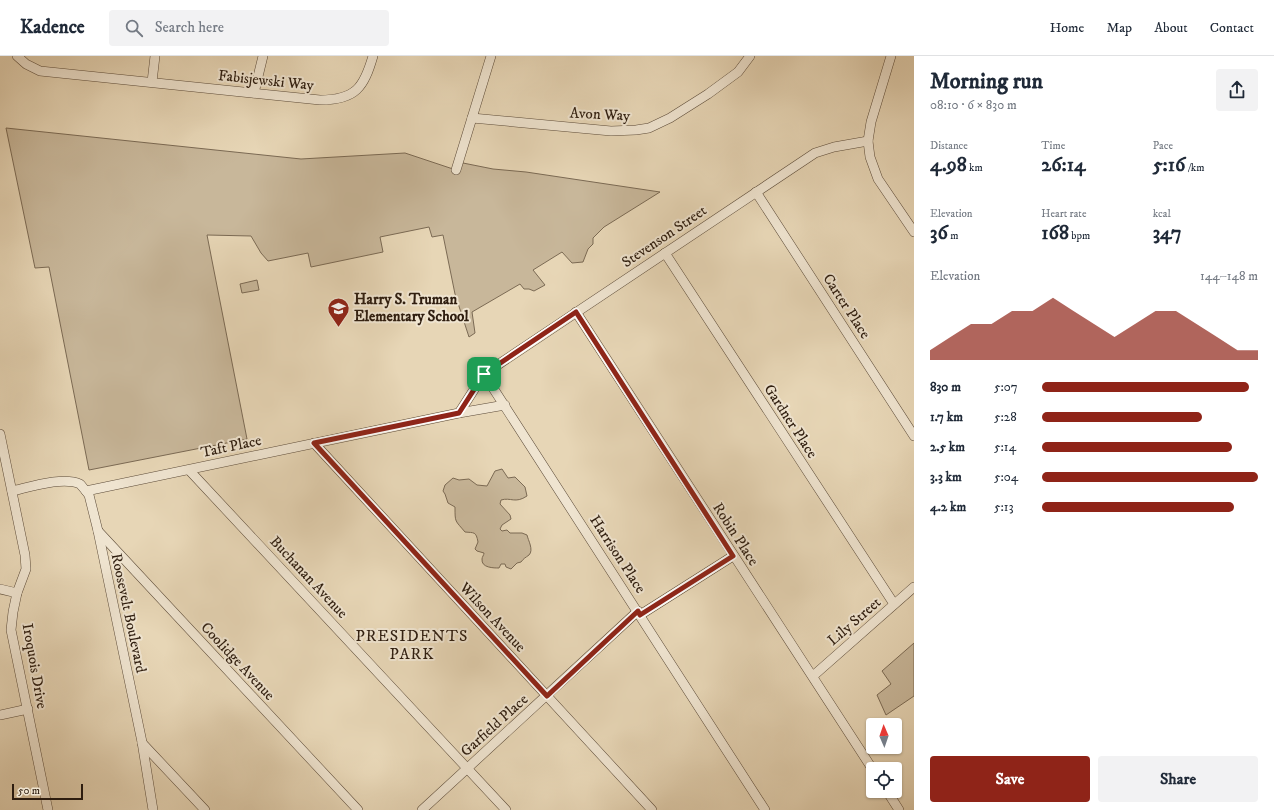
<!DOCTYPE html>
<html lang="en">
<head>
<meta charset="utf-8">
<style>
	body { margin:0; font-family:"IM FELL DW Pica",serif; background:#f2f2f3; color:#1f2937; height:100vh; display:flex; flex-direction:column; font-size:15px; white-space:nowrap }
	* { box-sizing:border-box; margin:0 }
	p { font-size:13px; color:#747a83 }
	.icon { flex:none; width:22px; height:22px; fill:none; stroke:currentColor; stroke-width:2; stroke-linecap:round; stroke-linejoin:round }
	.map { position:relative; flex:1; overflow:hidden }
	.panel { display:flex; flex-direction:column; background:#fff; width:360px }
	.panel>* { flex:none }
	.needle { width:26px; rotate:358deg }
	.tools { position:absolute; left:866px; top:662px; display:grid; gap:8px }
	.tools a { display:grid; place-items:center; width:36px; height:36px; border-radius:4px; background:#fff; box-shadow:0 1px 3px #0004; font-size:20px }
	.scale { position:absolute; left:12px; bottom:10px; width:71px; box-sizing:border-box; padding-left:4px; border:2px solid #2e1d0f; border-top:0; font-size:11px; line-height:14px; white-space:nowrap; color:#2e1d0f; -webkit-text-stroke:3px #efe4d0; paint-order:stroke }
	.pin { position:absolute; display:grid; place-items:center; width:34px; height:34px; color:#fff; margin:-17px; border-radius:8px; box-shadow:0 2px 6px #0006 }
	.round { display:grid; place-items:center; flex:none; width:42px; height:42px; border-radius:4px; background:#f2f2f3 }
	.head { display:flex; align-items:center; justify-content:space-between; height:68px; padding:0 16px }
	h1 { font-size:22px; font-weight:800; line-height:30px }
	.stats { display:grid; grid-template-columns:repeat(3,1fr); gap:6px; height:68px; padding:4px 16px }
	.stats div { display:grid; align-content:center }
	.stats b { font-size:20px; font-weight:800 }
	.stats small { font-size:11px; font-weight:400 }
	.stats p { font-size:11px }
	.chart { height:112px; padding:8px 16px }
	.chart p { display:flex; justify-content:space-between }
	.chart svg { width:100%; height:72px; margin-top:4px; fill:#8f2418; opacity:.7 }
	.action { display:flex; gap:8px; margin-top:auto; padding:8px 16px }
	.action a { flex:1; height:46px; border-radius:4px; background:#8f2418; color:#fff; font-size:16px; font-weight:800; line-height:46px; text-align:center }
	.action a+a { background:#f2f2f3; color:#1f2937 }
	ul { padding:0 16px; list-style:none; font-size:13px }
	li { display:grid; grid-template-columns:64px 48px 1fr; align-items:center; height:30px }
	li i { height:10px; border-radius:5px; background:#8f2418 }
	header { display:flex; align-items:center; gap:24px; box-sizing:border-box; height:56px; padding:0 20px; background:#fff; border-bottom:1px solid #e0e1e3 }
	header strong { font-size:19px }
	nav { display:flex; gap:22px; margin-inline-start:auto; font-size:14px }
	.search { width:280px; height:36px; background:#f2f2f3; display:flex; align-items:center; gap:10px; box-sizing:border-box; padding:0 14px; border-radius:4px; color:#747a83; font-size:15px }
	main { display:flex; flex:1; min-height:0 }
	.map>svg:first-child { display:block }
	.green { fill:#c8b79a; stroke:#7b6a54 }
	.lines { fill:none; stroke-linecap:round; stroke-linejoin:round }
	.minor-casing { stroke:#5c4b39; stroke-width:10 }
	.minor { stroke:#efe4d0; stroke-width:9 }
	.route-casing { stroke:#fff; stroke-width:8 }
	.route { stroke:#8f2418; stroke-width:5 }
	.labels { text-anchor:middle; stroke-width:4; stroke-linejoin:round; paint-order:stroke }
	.street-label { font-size:15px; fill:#2e1d0f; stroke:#efe4d0 }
	.poi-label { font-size:15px; font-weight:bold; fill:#2e1d0f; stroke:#efe4d0; text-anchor:start }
	.neighbourhood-label { font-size:16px; letter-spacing:1px; fill:#2e1d0f; stroke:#efe4d0 }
</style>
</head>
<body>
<header>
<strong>Kadence</strong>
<div class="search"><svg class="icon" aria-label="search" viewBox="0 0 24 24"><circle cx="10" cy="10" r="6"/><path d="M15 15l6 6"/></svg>Search here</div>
<nav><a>Home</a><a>Map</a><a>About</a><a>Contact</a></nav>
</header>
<main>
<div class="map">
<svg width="914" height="754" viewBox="0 0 914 754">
	<rect width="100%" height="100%" fill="#e7d6b6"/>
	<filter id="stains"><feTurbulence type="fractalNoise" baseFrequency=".005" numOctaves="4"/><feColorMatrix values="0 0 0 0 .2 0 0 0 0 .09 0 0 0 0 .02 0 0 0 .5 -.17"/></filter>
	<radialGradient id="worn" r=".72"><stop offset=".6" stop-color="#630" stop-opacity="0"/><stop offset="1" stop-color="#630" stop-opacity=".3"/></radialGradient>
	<g class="green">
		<path d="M6,72L301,103L405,97L456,114L458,106L493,113L526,116L660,136L604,171L593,182V188L588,193L583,206L572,207L562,196L533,214L545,229L534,235L529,233H524L520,228L472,256L475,277L469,281L455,238L443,179L432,181L429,171L380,181L383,196L311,211L308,197L268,205L261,197L251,180L207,179L247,383L89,414L49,211L35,212Z"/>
		<path d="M257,224L259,234L242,237L240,228Z"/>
		<path d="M502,413L508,422L515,421L525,431L527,440C515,448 511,441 501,444L500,448L510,459L511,463L502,469L500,473L502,475L507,474L510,477H522L527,479C528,484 534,494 529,499C525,502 524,502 521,506L517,507L511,513L506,511L505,508H501L499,512C494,512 481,512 482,503C482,501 484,499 484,497L477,495L475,493L478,486C476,475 474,477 465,476C455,464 455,467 455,451L448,447L445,438L443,435L445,429L453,422L459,424L469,423L477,429L487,430L495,415Z"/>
		<path d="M914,587V640L886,659L877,639L891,628L882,615Z"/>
	</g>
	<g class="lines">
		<defs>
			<g id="minor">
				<path d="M17,0L26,8L40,15L320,44C356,44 364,31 373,0"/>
				<path d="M891,0L871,66L868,85L870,101L878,123L914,176"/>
				<path d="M152,26L155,0"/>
				<path d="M254,37L263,0"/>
				<path d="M472,62L611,75L636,74L649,72L670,62L708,38L738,16L750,0"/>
				<path d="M456,114L491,0"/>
				<path d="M756,136L914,380"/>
				<path d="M665,197L894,548"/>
				<path d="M576,256L873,714"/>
				<path d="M484,318L765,754"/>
				<path d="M459,357L505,349"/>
				<path d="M0,378L25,499L26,513L17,537L13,556L11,574L48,754"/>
				<path d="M314,387L652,754"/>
				<path d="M189,414L506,754"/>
				<path d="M12,435C30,431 63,420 80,428C82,430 84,433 86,435L459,357L484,318L815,97L834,91L868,85"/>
				<path d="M86,435L89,439L98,475L142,686L153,754"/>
				<path d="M98,475L358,754"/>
				<path d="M0,533L17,537"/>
				<path d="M640,559L733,500"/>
				<path d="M813,620L914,531"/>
				<path d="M0,659L28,653"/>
				<path d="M142,687L205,754"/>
				<path d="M887,735L899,754"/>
				<path d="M422,754L638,555"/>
			</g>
		</defs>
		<use href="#minor" class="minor-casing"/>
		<use href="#minor" class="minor"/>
	</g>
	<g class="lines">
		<defs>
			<path id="route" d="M576,256L733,500L640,559L638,555L547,640L314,387L459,357L484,318Z"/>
		</defs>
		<use href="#route" class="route-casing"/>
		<use href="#route" class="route"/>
	</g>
	<defs>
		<symbol id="school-pin" viewBox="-11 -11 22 30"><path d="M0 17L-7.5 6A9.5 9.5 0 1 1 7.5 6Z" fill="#8f2418" stroke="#efe4d0"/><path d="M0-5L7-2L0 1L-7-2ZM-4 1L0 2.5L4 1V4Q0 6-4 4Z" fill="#fff"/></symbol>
	</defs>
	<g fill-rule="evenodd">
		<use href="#school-pin" x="326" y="240" width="25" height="34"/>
	</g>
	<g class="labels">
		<g class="street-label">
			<text transform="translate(266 24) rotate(6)" y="5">Fabisjewski Way</text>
			<text transform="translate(600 58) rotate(3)" y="5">Avon Way</text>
			<text transform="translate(664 180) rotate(-34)" y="5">Stevenson Street</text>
			<text transform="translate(847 250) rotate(57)" y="5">Carter Place</text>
			<text transform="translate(791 365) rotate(57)" y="5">Gardner Place</text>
			<text transform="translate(231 390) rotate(-12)" y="5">Taft Place</text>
			<text transform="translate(736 478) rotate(57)" y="5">Robin Place</text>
			<text transform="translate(618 498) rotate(57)" y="5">Harrison Place</text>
			<text transform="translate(309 521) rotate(47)" y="5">Buchanan Avenue</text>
			<text transform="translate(129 557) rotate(78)" y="5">Roosevelt Boulevard</text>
			<text transform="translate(493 561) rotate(47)" y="5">Wilson Avenue</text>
			<text transform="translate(854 565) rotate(-41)" y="5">Lily Street</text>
			<text transform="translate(238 605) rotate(47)" y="5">Coolidge Avenue</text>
			<text transform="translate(35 610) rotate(80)" y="5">Iroquois Drive</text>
			<text transform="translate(494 669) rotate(-42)" y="5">Garfield Place</text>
		</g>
		<g class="poi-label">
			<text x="354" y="248">Harry S. Truman<tspan x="354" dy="17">Elementary School</tspan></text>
		</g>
		<g class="neighbourhood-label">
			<text x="412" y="585">PRESIDENTS<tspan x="412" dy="18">PARK</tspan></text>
		</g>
	</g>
	<rect width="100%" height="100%" filter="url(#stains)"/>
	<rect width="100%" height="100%" fill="url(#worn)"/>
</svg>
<div class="tools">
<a><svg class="needle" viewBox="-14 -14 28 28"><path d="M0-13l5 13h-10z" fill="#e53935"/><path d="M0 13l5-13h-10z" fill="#747a83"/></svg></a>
<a><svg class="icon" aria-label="locate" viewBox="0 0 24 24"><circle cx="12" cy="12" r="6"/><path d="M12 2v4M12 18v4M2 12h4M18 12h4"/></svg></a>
</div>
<div class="scale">50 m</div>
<div class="pin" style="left:484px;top:318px;background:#1e9e55"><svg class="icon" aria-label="arrive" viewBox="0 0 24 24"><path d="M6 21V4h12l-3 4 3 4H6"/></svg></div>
</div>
<section class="panel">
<div class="head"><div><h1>Morning run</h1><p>08:10 · 6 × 830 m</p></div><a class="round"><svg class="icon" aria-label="share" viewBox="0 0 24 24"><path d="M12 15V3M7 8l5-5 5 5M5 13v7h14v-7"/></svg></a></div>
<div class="stats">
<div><p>Distance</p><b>4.98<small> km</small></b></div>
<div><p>Time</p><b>26:14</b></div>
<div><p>Pace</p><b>5:16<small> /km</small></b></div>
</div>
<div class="stats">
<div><p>Elevation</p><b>36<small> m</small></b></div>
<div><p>Heart rate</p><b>168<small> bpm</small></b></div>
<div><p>kcal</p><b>347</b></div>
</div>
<div class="chart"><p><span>Elevation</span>144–148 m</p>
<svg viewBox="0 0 160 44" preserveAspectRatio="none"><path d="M0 44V38L10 30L20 22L30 22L40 14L50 14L60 6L70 14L80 22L90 30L100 22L110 14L120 14L130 22L140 30L150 38L160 38V44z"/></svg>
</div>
<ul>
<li><b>830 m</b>5:07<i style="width:96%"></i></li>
<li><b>1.7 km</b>5:28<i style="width:74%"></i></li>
<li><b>2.5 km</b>5:14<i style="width:88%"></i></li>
<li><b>3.3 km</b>5:04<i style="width:100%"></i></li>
<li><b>4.2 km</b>5:13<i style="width:89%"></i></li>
</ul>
<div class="action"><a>Save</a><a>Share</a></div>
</section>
</main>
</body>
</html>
